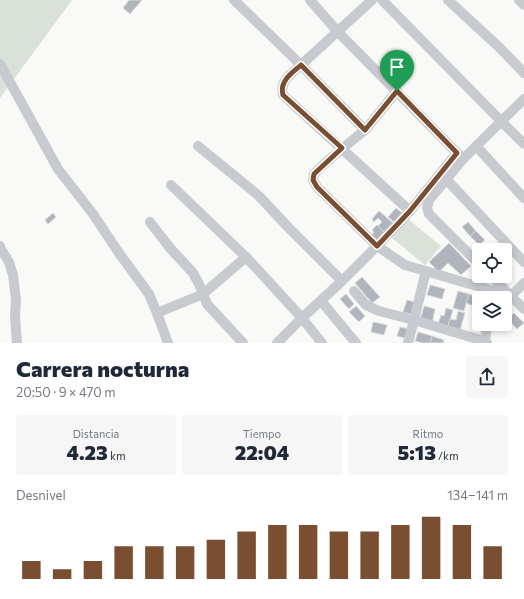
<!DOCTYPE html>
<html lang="es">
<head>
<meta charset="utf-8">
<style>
	body { margin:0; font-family:Commissioner,sans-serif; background:#f6f6f7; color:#1f2937; height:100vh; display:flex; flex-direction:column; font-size:15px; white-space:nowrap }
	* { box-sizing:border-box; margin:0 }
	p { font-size:13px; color:#747a83 }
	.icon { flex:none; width:22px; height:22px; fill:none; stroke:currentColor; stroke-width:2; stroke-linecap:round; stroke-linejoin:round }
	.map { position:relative; height:343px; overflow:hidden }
	.details { display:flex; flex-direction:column; background:#fff; flex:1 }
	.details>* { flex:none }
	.fabs { position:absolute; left:472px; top:243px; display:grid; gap:8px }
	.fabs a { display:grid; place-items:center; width:40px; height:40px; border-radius:4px; background:#fff; box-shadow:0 2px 6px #0003; font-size:20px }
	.pin { position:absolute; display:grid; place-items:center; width:34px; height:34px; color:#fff; margin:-41px -17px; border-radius:50% 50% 50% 0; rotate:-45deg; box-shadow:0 0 4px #0007 }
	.pin .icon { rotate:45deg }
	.round { display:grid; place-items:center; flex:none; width:42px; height:42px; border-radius:4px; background:#f6f6f7 }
	.overview { display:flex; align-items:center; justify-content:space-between; height:68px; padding:0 16px }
	h1 { font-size:22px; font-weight:800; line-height:30px }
	.metrics { display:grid; grid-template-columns:repeat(3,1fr); gap:6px; height:68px; padding:4px 16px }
	.metrics div { display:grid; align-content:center; border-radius:4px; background:#f6f6f7; text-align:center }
	.metrics b { font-size:20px; font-weight:800 }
	.metrics small { font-size:11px; font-weight:400 }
	.metrics p { font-size:11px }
	.chart { height:112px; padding:8px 16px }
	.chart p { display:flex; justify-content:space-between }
	.chart svg { width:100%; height:72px; margin-top:4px; stroke:#794e31; stroke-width:6 }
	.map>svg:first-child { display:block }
	.green { fill:#d9e1d8 }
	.building { fill:#b0b5bd; stroke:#dbdbd9 }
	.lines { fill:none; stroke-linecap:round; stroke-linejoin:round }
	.street { stroke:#c7cace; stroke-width:10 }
	.route-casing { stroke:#fff; stroke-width:8 }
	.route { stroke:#794e31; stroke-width:5 }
</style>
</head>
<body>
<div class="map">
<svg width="524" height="343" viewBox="0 0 524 343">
	<rect width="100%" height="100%" fill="#f9f9f7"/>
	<g class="green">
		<path d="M0,0H72L0,98Z"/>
		<path d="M408,219L441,246L425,265L392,238Z"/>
	</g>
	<g class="building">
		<path d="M129,0H142L130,14L123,8Z"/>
		<path d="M396,208L402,213L394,222L388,217Z"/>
		<path d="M379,211L393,223L385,233L378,226L382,222L378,218L374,222L372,219Z"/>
		<path d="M53,213L56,217L48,224L45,220Z"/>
		<path d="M468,222L476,231L470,236L462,227Z"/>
		<path d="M377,225L385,233L376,243L370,237L374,232L372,230Z"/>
		<path d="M476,231L485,240L479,245L470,236Z"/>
		<path d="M449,243L471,266L461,275L448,263L439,272L429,262Z"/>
		<path d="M362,277L380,297L372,303L355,283Z"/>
		<path d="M430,285L445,289L442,299L427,295Z"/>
		<path d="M458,291L469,294L464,311L453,308Z"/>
		<path d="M346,294L354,304L349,309L340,299Z"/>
		<path d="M469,294L477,297L474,306L466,303Z"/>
		<path d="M407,300L414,302L411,314L403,312Z"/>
		<path d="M356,306L365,316L359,322L349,312Z"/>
		<path d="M424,306L435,309L432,324L420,321Z"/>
		<path d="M446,308L453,310L448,326L438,324L441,315L444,316Z"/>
		<path d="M458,311L465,313L460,330L448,326L450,319L456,320Z"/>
		<path d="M514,313L524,323L517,329L508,319Z"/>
		<path d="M373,322L387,325L384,335L371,332Z"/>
		<path d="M400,327L410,329L408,339L397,336Z"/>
		<path d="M418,332L432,336L430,343H422L415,341Z"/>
		<path d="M432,336L444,340L443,343H430Z"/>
	</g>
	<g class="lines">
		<g class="street">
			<path d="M234,0L301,65L372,0"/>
			<path d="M310,0L338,32L462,158"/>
			<path d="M382,0L501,121L524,144"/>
			<path d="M448,0L500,48L524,73"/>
			<path d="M519,0L524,5"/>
			<path d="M0,64L58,169L93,214L119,253L149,294L157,313L168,343"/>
			<path d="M397,91L365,130L331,158L319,169L314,174L313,180L317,187L377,246L405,265L494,291"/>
			<path d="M365,130L301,65C292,73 279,81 283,95L410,211"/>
			<path d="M198,146L259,196L286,225L342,281"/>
			<path d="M476,146L524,198"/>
			<path d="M446,179L524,262"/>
			<path d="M171,185L246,257L302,318L322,343"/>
			<path d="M150,222L170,248L193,273L199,284L207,304L243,343"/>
			<path d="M0,246L1,249L9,262L13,275L16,300L15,316L17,343"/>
			<path d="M479,264L429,214L427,208L429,200L463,159L524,99"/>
			<path d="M491,276L524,309"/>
			<path d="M354,291L366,305L379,311L414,320L484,341L487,343"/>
			<path d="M511,296L524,283"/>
			<path d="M321,301L356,343"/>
			<path d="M157,313L203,294L246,257"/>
			<path d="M277,343L302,318L342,281L377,246L410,211L457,153"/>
			<path d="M408,343L414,320L426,271"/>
			<path d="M484,343L488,324"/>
		</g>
	</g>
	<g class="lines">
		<defs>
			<path id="route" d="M301,65L365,130L397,91L457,153L410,211L377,246L317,187L313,180L314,174L342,148L283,95C279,81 292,73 301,65Z"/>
		</defs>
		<use href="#route" class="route-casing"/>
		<use href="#route" class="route"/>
	</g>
</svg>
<div class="fabs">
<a><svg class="icon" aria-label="locate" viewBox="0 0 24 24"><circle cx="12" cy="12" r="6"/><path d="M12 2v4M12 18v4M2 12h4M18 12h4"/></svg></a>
<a><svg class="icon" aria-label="layers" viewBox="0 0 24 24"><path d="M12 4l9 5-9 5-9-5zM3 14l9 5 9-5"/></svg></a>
</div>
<div class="pin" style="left:397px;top:91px;background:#1e9e55"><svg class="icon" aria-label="arrive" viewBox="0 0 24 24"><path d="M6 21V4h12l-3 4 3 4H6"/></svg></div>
</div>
<section class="details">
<div class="overview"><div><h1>Carrera nocturna</h1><p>20:50 · 9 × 470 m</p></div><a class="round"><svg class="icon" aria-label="share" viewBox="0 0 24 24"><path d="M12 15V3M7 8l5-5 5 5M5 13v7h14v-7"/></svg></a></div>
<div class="metrics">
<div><p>Distancia</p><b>4.23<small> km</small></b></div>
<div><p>Tiempo</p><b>22:04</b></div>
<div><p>Ritmo</p><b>5:13<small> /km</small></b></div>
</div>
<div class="chart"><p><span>Desnivel</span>134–141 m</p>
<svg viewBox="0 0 160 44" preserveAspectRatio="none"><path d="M5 44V33M15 44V38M25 44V33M35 44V24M45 44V24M55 44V24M65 44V20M75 44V15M85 44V11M95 44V11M105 44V15M115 44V15M125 44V11M135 44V6M145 44V11M155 44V24"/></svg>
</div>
</section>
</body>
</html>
